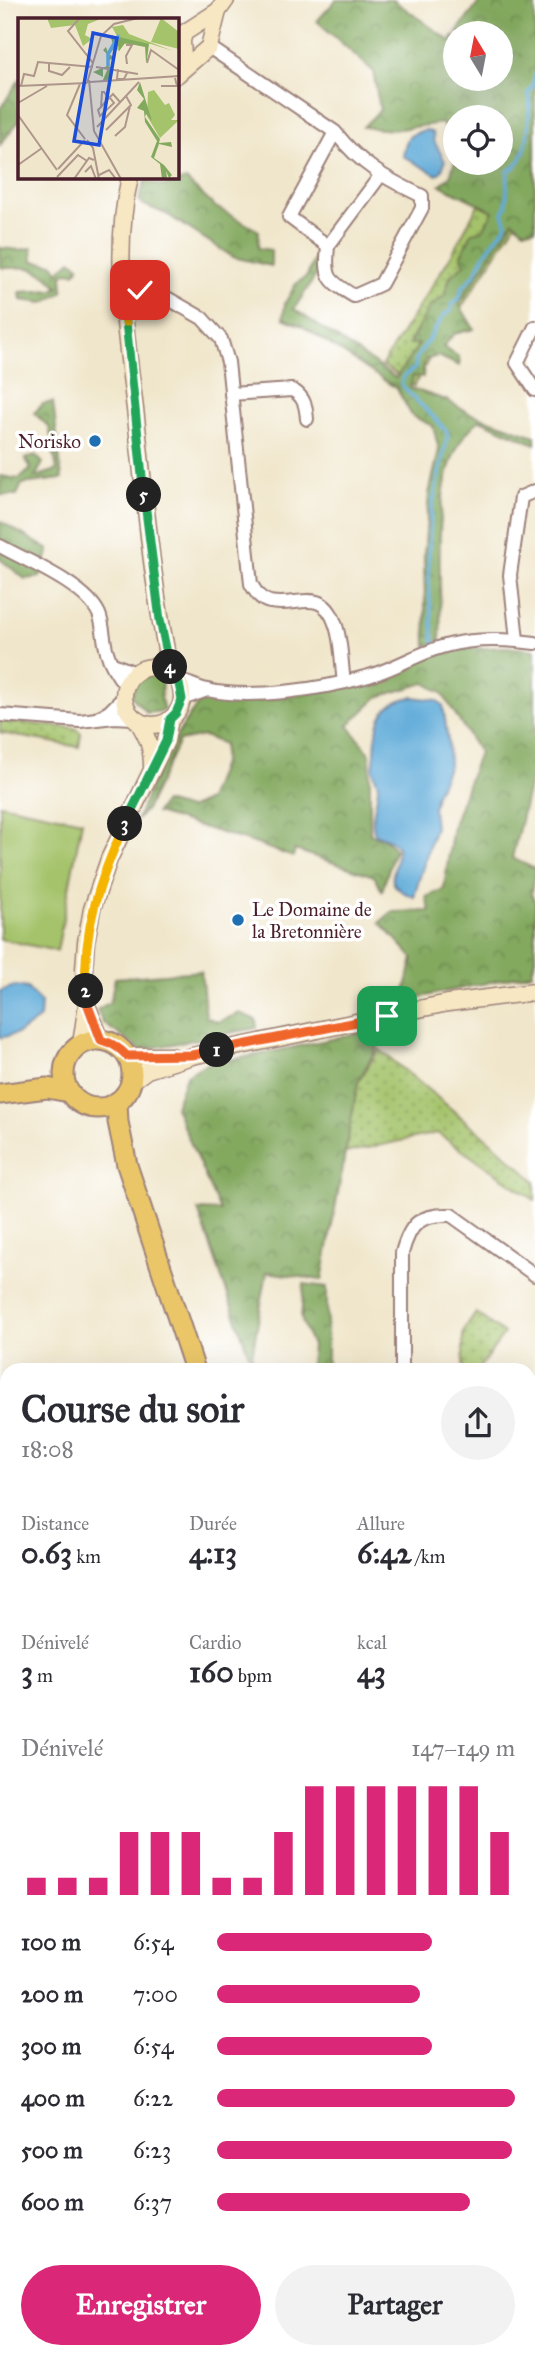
<!DOCTYPE html>
<html lang="fr">
<head>
<meta charset="utf-8">
<style>
	body { margin:0; font-family:"IM FELL Great Primer",serif; background:#f2f2f3; color:#2b2b33; height:100vh; display:flex; flex-direction:column; font-size:26px; white-space:nowrap }
	* { box-sizing:border-box; margin:0 }
	p { font-size:23px; color:#7c7c81 }
	.icon { flex:none; width:38px; height:38px; fill:none; stroke:currentColor; stroke-width:2; stroke-linecap:round; stroke-linejoin:round }
	.map { position:relative; flex:1; overflow:hidden }
	.details { position:absolute; left:0px; top:1363px; width:536px; height:996px; display:flex; flex-direction:column; background:#fff; border-radius:21px 21px 0 0; box-shadow:0 7px 28px #0002 }
	.details>* { flex:none }
	.needle { width:46px; rotate:350deg }
	.fabs { position:absolute; left:443px; top:21px; display:grid; gap:14px }
	.fabs a { display:grid; place-items:center; width:70px; height:70px; border-radius:50%; background:#fff; box-shadow:0 7px 28px #0002; font-size:35px }
	.pin { position:absolute; display:grid; place-items:center; width:60px; height:60px; color:#fff; margin:-30px; border-radius:14px; box-shadow:0 4px 10px #0006 }
	.km { position:absolute; width:35px; height:35px; margin:-18px; border-radius:50%; background:#222; color:#fff; font-size:19px; line-height:35px; text-align:center }
	.round { display:grid; place-items:center; flex:none; width:74px; height:74px; border-radius:37px; background:#f2f2f3 }
	.summary { display:flex; align-items:center; justify-content:space-between; height:119px; padding:0 21px }
	h1 { font-size:38px; font-weight:700; line-height:52px }
	.stats { display:grid; grid-template-columns:repeat(3,1fr); gap:10px; height:119px; padding:7px 21px }
	.stats div { display:grid; align-content:center }
	.stats b { font-size:30px; font-weight:700 }
	.stats small { font-size:19px; font-weight:400 }
	.stats p { font-size:19px }
	.chart { height:196px; padding:14px 21px }
	.chart p { display:flex; justify-content:space-between }
	.chart svg { width:100%; height:126px; margin-top:7px; stroke:#db2777; stroke-width:6 }
	.cta { display:flex; gap:14px; margin-top:auto; padding:14px 21px }
	.cta a { flex:1; height:80px; border-radius:42px; background:#db2777; color:#fff; font-size:28px; font-weight:700; line-height:80px; text-align:center }
	.cta a+a { background:#f2f2f3; color:#2b2b33 }
	ul { padding:0 21px; list-style:none; font-size:23px }
	li { display:grid; grid-template-columns:112px 84px 1fr; align-items:center; height:52px }
	li i { height:18px; border-radius:9px; background:#db2777 }
	.map>svg:first-child { display:block }
	.grass { fill:url(#grass-dots); stroke:#77714b; stroke-width:2 }
	.forest { fill:url(#forest-crowns); stroke:#666445; stroke-width:2 }
	.garden { fill:#a4c36b; stroke:#77714b; stroke-width:2 }
	.water { fill:#61acd9; stroke:#566682; stroke-width:2 }
	.lines { fill:none; stroke-linecap:round; stroke-linejoin:round }
	.stream { stroke:#61acd9; stroke-width:3.5 }
	.minor-casing { stroke:#9d827b; stroke-width:16 }
	.tertiary-casing { stroke:#9d827b; stroke-width:18 }
	.secondary-casing { stroke:#9d827b; stroke-width:19 }
	.primary-casing { stroke:#9d827b; stroke-width:23 }
	.minor { stroke:#fff; stroke-width:12 }
	.tertiary { stroke:#fff; stroke-width:14 }
	.secondary { stroke:#f7e8c3; stroke-width:16 }
	.primary { stroke:#eac669; stroke-width:19 }
	.split-1-casing { stroke:#fff; stroke-width:14 }
	.split-2-casing { stroke:#fff; stroke-width:14 }
	.split-3-casing { stroke:#fff; stroke-width:14 }
	.split-4-casing { stroke:#fff; stroke-width:14 }
	.split-5-casing { stroke:#fff; stroke-width:14 }
	.split-6-casing { stroke:#fff; stroke-width:14 }
	.split-7-casing { stroke:#fff; stroke-width:14 }
	.split-1 { stroke:#f0652b; stroke-width:9 }
	.split-2 { stroke:#f0652b; stroke-width:9 }
	.split-3 { stroke:#f5b400; stroke-width:9 }
	.split-4 { stroke:#22a559; stroke-width:9 }
	.split-5 { stroke:#22a559; stroke-width:9 }
	.split-6 { stroke:#22a559; stroke-width:9 }
	.split-7 { stroke:#f5b400; stroke-width:9 }
	.poi-dot { fill:#1f6fb2; stroke:#fff; stroke-width:2.5 }
	.labels { text-anchor:middle; stroke-width:7; stroke-linejoin:round; paint-order:stroke }
	.poi-label { font-size:19px; fill:#4a1f2b; stroke:#fff; text-anchor:end }
	.inset-river { fill:none; stroke:#61acd9; stroke-width:3.5 }
	.inset-road { fill:none; stroke:#ae968b; stroke-width:2 }
	.view { fill:#1d4ed8; fill-opacity:0.15; stroke:#1d4ed8; stroke-width:3.5 }
	.inset-edge { fill:none; stroke:#4a1f2b; stroke-width:3.5 }
</style>
</head>
<body>
<div class="map">
<svg width="535" height="2358" viewBox="0 0 535 2358">
	<defs>
		<pattern id="grass-dots" width="8" height="8" patternUnits="userSpaceOnUse" patternTransform="scale(1.75)"><rect width="8" height="8" fill="#a4c36b"/><path d="M2 2h.1M6 6h.1" fill="none" stroke="#889e58" stroke-width="1.8" stroke-linecap="round"/></pattern>
		<pattern id="forest-crowns" width="20" height="18" patternUnits="userSpaceOnUse" patternTransform="scale(1.75)"><rect width="20" height="18" fill="#83a95f"/><path d="M2 6a3 3 0 1 1 6 0M12 15a3 3 0 1 1 6 0" fill="none" stroke="#6d894f"/></pattern>
	</defs>
	<rect width="100%" height="100%" fill="#fff"/>
	<filter id="ink" filterUnits="userSpaceOnUse"><feTurbulence type="fractalNoise" baseFrequency=".0143" numOctaves="2"/><feDisplacementMap in="SourceGraphic" scale="14" xChannelSelector="R" yChannelSelector="G"/><feConvolveMatrix kernelMatrix="1 2 1 2 8 2 1 2 1" color-interpolation-filters="sRGB"/></filter>
	<filter id="wash" filterUnits="userSpaceOnUse"><feTurbulence type="fractalNoise" baseFrequency=".00686" numOctaves="4" result="noise"/><feDisplacementMap in="SourceGraphic" scale="28" xChannelSelector="R" yChannelSelector="G"/><feGaussianBlur stdDeviation="1.57" result="paint"/><feColorMatrix in="noise" values="0 0 0 0 0 0 0 0 0 0 0 0 0 0 0 0 0 1.4 0 .05"/><feComposite in="paint" operator="in"/></filter>
	<g filter="url(#wash)">
		<rect width="100%" height="100%" fill="#f0e6cb"/>
		<g class="grass">
			<path d="M535,0L518,220L435,348L414,386L382,365L452,254L500,163V117Z"/>
			<path d="M0,721L75,728L81,733L79,747L0,733Z"/>
			<path d="M379,1049L496,1146L535,1181V1200L437,1133L345,1153L358,1082Z"/>
			<path d="M476,1313L504,1334L478,1370H463V1332Z"/>
		</g>
		<g class="forest">
			<path d="M336,0H393L450,41L455,35V79H500V33H456L481,0H535V229L524,230L513,221L459,304L474,329L454,334L443,347L459,357L460,366L438,356L424,360L423,377L413,376L410,388L446,400L469,413L535,436V444L480,420C424,461 444,579 440,641L426,646L424,556L429,494L439,450L433,426L412,416L397,389L302,326L283,318L285,303L296,284L307,276L316,254L322,247L321,268L294,309L396,378L419,344H409L429,308L445,295L450,276L465,264L461,255L472,233L483,230L493,211L440,185L450,176L455,161V163H500V117H455V148L442,123L392,130L363,127L380,110L373,71L317,21Z"/>
			<path d="M19,80V121L0,145V109Z"/>
			<path d="M186,180L214,206L259,231L258,248L271,250V266L233,257L168,215L144,205L139,200L145,181L165,186Z"/>
			<path d="M0,248L20,250L32,248L33,261L53,264L58,272L71,260L79,266L75,273L66,272L62,276L63,292L44,303L21,300L20,292L53,290L59,287C51,279 40,270 29,268C20,266 12,270 0,267Z"/>
			<path d="M53,402L62,479L22,484L17,495H0V476L19,479L31,469L25,459L35,455L43,463L35,477L57,470L49,427L34,413L43,404Z"/>
			<path d="M0,521L49,550L40,577L25,579L0,559Z"/>
			<path d="M506,647L535,650V761L512,858L535,869L531,894L535,901V958L532,973L375,1007L405,992L413,958L380,922L392,912L430,911L426,897L444,889L453,825L479,752L442,693L425,683L378,697L348,725L370,754V834L385,839L395,849L382,891L374,876L295,850L293,857L254,843L156,813L164,802L189,809L208,800L223,761L224,744L204,736L179,741L147,808L136,821C152,781 176,729 204,697L260,700L345,687L448,650Z"/>
			<path d="M152,674L162,677L161,699L164,711L147,713L132,697L136,681Z"/>
			<path d="M201,971L206,1017L218,1022L240,1013L256,1020L257,1028L141,1050L103,1023L97,1010L110,1002L115,978Z"/>
			<path d="M388,1027L358,1082L322,1280L267,1272L251,1361L198,1210L220,1211L175,1107L186,1076L205,1064L257,1055Z"/>
			<path d="M304,1284L327,1287V1370H309L312,1346L301,1318Z"/>
		</g>
		<path class="garden" d="M0,804L82,821L57,951L0,939Z"/>
		<g class="water">
			<path d="M426,130L433,133L434,141L445,161L442,170L437,175L403,156C407,137 406,135 426,130Z"/>
			<path d="M413,697L436,700L443,705L448,741L449,765L436,794L433,809L435,827L414,897C377,883 400,873 397,846L388,839L375,834C369,817 378,802 378,785C377,780 374,775 373,769C373,764 375,758 375,753C376,724 379,702 413,697Z"/>
			<path d="M15,986L27,988L41,1003L40,1018L19,1033L0,1038V991Z"/>
		</g>
		<g class="lines">
			<path class="stream" d="M434,644C429,600 426,552 432,508C436,484 443,459 448,434C435,415 416,403 401,384L405,375L415,368L416,359L444,315L451,311L453,303L459,299L462,288L475,274L486,252L507,224L503,213L506,207L508,171C532,160 527,123 530,100L528,93L533,85L535,74"/>
		</g>
	</g>
	<g filter="url(#ink)">
		<g class="lines">
			<defs>
				<g id="minor">
					<path d="M209,47L335,132C362,166 385,178 422,196V208L381,284L354,296C327,280 325,277 328,246L289,217L335,132"/>
					<path d="M328,246L380,176"/>
					<path d="M123,293L153,290L202,318L221,339L228,362L251,584C255,591 260,600 270,602C296,608 322,586 335,623C342,641 341,663 344,682"/>
					<path d="M535,327L517,363L535,390"/>
					<path d="M231,394L292,390C304,396 306,406 307,419"/>
					<path d="M0,546C27,561 86,585 99,614C104,626 103,640 107,652C110,664 118,676 126,686"/>
					<path d="M517,640L510,575L521,497L535,491"/>
					<path d="M113,664L135,673"/>
					<path d="M177,680C187,682 197,688 207,690C250,700 323,689 365,677C393,670 418,653 445,646C473,638 506,639 535,643"/>
					<path d="M182,699L207,690"/>
					<path d="M0,715L80,721L114,717L134,718"/>
					<path d="M99,717L109,712L124,697"/>
					<path d="M402,1370V1253C410,1223 420,1214 451,1215L535,1275"/>
					<path d="M528,1406L535,1397"/>
					<path d="M528,1462L535,1467"/>
					<path d="M528,1673L535,1663"/>
					<path d="M528,2022L535,2023"/>
					<path d="M528,2041L535,2040"/>
					<path d="M0,2075L7,2081"/>
					<path d="M333,2352L342,2358"/>
				</g>
				<g id="tertiary">
					<path d="M199,2358L203,2352"/>
					<path d="M212,2358L216,2352"/>
				</g>
				<g id="secondary">
					<path d="M179,73L209,47L218,11"/>
					<path d="M177,75L183,57L182,41L184,33L218,11L226,0"/>
					<path d="M130,177C111,255 128,346 137,426C146,509 153,592 171,674"/>
					<circle cx="153" cy="696" r="29"/>
					<path d="M137,720C147,736 152,747 152,766"/>
					<path d="M89,1010L101,1040"/>
					<path d="M81,1044L87,1004L84,969L86,942L92,909L109,859L166,741L170,719"/>
					<path d="M127,1056H172"/>
					<path d="M131,1082L147,1070L192,1056L448,1003L535,992"/>
					<path d="M528,1851L535,1841"/>
				</g>
				<g id="primary">
					<circle cx="98" cy="1074" r="34"/>
					<path d="M0,1094L47,1088L69,1092"/>
					<path d="M117,1102L118,1122L127,1165L195,1370"/>
					<path d="M528,2198L535,2208"/>
				</g>
			</defs>
			<use href="#minor" class="minor-casing"/>
			<use href="#tertiary" class="tertiary-casing"/>
			<use href="#secondary" class="secondary-casing"/>
			<use href="#primary" class="primary-casing"/>
			<use href="#minor" class="minor"/>
			<use href="#tertiary" class="tertiary"/>
			<use href="#secondary" class="secondary"/>
			<use href="#primary" class="primary"/>
		</g>
	</g>
	<g class="lines" filter="url(#ink)">
		<defs>
			<path id="split-1" d="M217,1050L387,1016"/>
			<path id="split-2" d="M86,991L87,1003L101,1040C112,1043 119,1047 127,1056L192,1055L217,1050"/>
			<path id="split-3" d="M86,991C82,931 100,878 125,824"/>
			<path id="split-4" d="M125,824L166,741L170,719L176,713L182,699L179,684L171,674L170,667"/>
			<path id="split-5" d="M144,495L160,620L170,667"/>
			<path id="split-6" d="M126,322L144,495"/>
			<path id="split-7" d="M126,322L123,293L140,290"/>
		</defs>
		<use href="#split-1" class="split-1-casing"/>
		<use href="#split-2" class="split-2-casing"/>
		<use href="#split-3" class="split-3-casing"/>
		<use href="#split-4" class="split-4-casing"/>
		<use href="#split-5" class="split-5-casing"/>
		<use href="#split-6" class="split-6-casing"/>
		<use href="#split-7" class="split-7-casing"/>
		<use href="#split-1" class="split-1"/>
		<use href="#split-2" class="split-2"/>
		<use href="#split-3" class="split-3"/>
		<use href="#split-4" class="split-4"/>
		<use href="#split-5" class="split-5"/>
		<use href="#split-6" class="split-6"/>
		<use href="#split-7" class="split-7"/>
	</g>
	<g class="poi-dot">
		<circle cx="95" cy="441" r="7"/>
		<circle cx="238" cy="920" r="7"/>
	</g>
	<g class="labels">
		<g class="poi-label">
			<text x="81" y="448">Norisko</text>
			<text x="252" y="916" text-anchor="start">Le Domaine de<tspan x="252" dy="22">la Bretonnière</tspan></text>
		</g>
	</g>
	<g transform="translate(18 18)">
		<rect width="161" height="161" fill="#f0e6cb"/>
		<path d="M29,0H80V2L70,6L67,17L74,21L65,28L57,7L33,10ZM105,7L111,16L155,33L133,26H106L97,39L101,33L97,30L91,36L99,18L94,9ZM136,72L147,87L151,85L157,97L153,102H161L142,120L129,98L130,74Z" fill="#a4c36b"/>
		<path d="M92,17L131,26L129,42L134,27L129,43L128,44L127,29L107,25L101,33V28L96,30L91,36L97,40L91,42L90,48L95,50L92,61L84,64L90,50L85,51V59L75,54L89,48L91,38L85,32L88,29L90,35L96,29ZM122,64L134,103L128,96L127,99L142,121L141,125L153,124L154,129L141,126L136,140L146,147L154,157L151,160L148,153L149,159L144,161L142,146L133,139L139,123L127,104L126,93L119,90L126,81L119,72Z" fill="#83a95f"/>
		<path d="M143,0L161,14V31L133,24Z" fill="#a4c36b"/>
		<path class="inset-river" d="M90,48V36L101,17"/>
		<path class="inset-road" d="M62,0L50,13L75,45M108,27H114L108,38L109,46M129,45L133,32L161,52M31,46V53L44,57L52,49M78,49L120,56M100,51L99,61H106L109,55M71,62L76,113L103,161M72,64L161,58M69,65L83,18L96,6L120,0M62,66L49,97L67,121M0,68L69,65M3,68L6,56L16,58L20,44L75,49M143,68H159L157,60M0,85L29,68M83,89L84,74H86L91,80H92L96,85L82,98L80,92L83,89L91,80L95,76L102,84M0,97L39,152M79,109L121,64M88,112L113,87L108,78M97,118L107,109L112,88M69,122L75,130L81,161M0,147L24,130M40,151L67,122M67,154L73,148L78,161M81,157L91,152L98,161M39,159L60,137L69,143M56,161L71,140L76,142"/>
		<path class="view" d="M75,15L99,20L81,127L56,123Z"/>
		<rect width="161" height="161" class="inset-edge"/>
	</g>
</svg>
<div class="fabs">
<a><svg class="needle" viewBox="-14 -14 28 28"><path d="M0-13l5 13h-10z" fill="#e53935"/><path d="M0 13l5-13h-10z" fill="#7c7c81"/></svg></a>
<a><svg class="icon" aria-label="locate" viewBox="0 0 24 24"><circle cx="12" cy="12" r="6"/><path d="M12 2v4M12 18v4M2 12h4M18 12h4"/></svg></a>
</div>
<div class="pin" style="left:387px;top:1016px;background:#1e9e55"><svg class="icon" aria-label="arrive" viewBox="0 0 24 24"><path d="M6 21V4h12l-3 4 3 4H6"/></svg></div>
<div class="pin" style="left:140px;top:290px;background:#d93025"><svg class="icon" aria-label="check" viewBox="0 0 24 24"><path d="M5 12l5 5 9-10"/></svg></div>
<b class="km" style="left:217px;top:1050px">1</b>
<b class="km" style="left:86px;top:991px">2</b>
<b class="km" style="left:125px;top:824px">3</b>
<b class="km" style="left:170px;top:667px">4</b>
<b class="km" style="left:144px;top:495px">5</b>
<section class="details">
<div class="summary"><div><h1>Course du soir</h1><p>18:08</p></div><a class="round"><svg class="icon" aria-label="share" viewBox="0 0 24 24"><path d="M12 15V3M7 8l5-5 5 5M5 13v7h14v-7"/></svg></a></div>
<div class="stats">
<div><p>Distance</p><b>0.63<small> km</small></b></div>
<div><p>Durée</p><b>4:13</b></div>
<div><p>Allure</p><b>6:42<small> /km</small></b></div>
</div>
<div class="stats">
<div><p>Dénivelé</p><b>3<small> m</small></b></div>
<div><p>Cardio</p><b>160<small> bpm</small></b></div>
<div><p>kcal</p><b>43</b></div>
</div>
<div class="chart"><p><span>Dénivelé</span>147–149 m</p>
<svg viewBox="0 0 160 44" preserveAspectRatio="none"><path d="M5 44V38M15 44V38M25 44V38M35 44V22M45 44V22M55 44V22M65 44V38M75 44V38M85 44V22M95 44V6M105 44V6M115 44V6M125 44V6M135 44V6M145 44V6M155 44V22"/></svg>
</div>
<ul>
<li><b>100 m</b>6:54<i style="width:72%"></i></li>
<li><b>200 m</b>7:00<i style="width:68%"></i></li>
<li><b>300 m</b>6:54<i style="width:72%"></i></li>
<li><b>400 m</b>6:22<i style="width:100%"></i></li>
<li><b>500 m</b>6:23<i style="width:99%"></i></li>
<li><b>600 m</b>6:37<i style="width:85%"></i></li>
</ul>
<div class="cta"><a>Enregistrer</a><a>Partager</a></div>
</section>
</div>
</body>
</html>
